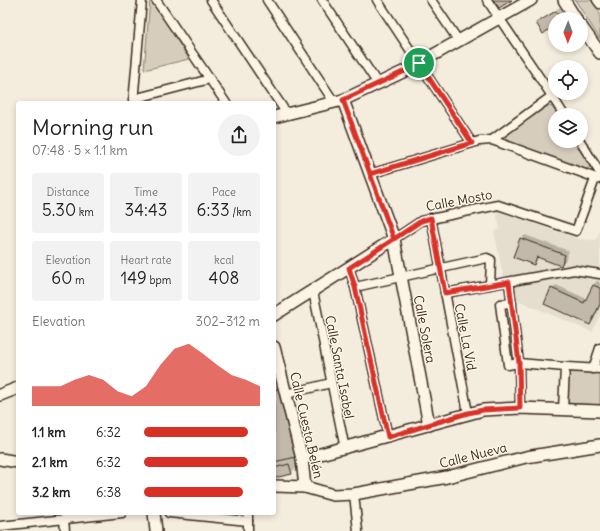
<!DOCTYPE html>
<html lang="en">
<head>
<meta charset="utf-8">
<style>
	body { margin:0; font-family:Delius,sans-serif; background:#f2f2f2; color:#202124; height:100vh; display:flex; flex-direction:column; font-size:15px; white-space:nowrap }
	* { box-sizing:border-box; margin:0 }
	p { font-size:13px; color:#757577 }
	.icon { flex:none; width:22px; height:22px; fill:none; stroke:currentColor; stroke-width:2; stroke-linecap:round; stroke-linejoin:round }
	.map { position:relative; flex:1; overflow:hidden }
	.details { position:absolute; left:16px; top:101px; width:260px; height:414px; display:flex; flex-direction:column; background:#fff; border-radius:4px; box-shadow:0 2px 6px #0003 }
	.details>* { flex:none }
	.needle { width:26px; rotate:181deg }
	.controls { position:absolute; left:548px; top:12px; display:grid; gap:8px }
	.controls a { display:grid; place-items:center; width:40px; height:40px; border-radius:50%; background:#fff; box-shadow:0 2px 6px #0003; font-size:20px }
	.pin { position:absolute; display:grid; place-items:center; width:34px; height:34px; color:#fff; margin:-17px; border:2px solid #fff; border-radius:50%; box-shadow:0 1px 4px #0007 }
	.round { display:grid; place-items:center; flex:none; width:42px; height:42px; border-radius:21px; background:#f2f2f2 }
	.headline { display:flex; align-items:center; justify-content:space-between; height:68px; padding:0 16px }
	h1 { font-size:22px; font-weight:600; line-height:30px }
	.figures { display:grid; grid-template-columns:repeat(3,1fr); gap:6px; height:68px; padding:4px 16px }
	.figures div { display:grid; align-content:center; border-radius:4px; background:#f2f2f2; text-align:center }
	.figures b { font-size:17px; font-weight:600 }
	.figures small { font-size:11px; font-weight:400 }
	.figures p { font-size:11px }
	.chart { height:112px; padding:8px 16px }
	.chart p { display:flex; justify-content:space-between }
	.chart svg { width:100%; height:72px; margin-top:4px; fill:#d93025; opacity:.7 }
	ul { padding:0 16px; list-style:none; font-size:13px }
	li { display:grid; grid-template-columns:64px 48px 1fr; align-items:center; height:30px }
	li i { height:10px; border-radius:5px; background:#d93025 }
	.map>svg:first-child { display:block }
	.built { fill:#e5ddce }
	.green { fill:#d6cdbd; stroke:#887c6e }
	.shadow { fill:#0003 }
	.building { fill:#c3b9aa; stroke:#3b2a1e }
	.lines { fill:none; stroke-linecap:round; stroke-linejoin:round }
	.street-casing { stroke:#3b2a1e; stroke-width:11 }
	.secondary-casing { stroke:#3b2a1e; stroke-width:14 }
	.street { stroke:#fcf5e5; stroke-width:8 }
	.secondary { stroke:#fcf5e5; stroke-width:11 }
	.route-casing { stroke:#fff; stroke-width:8 }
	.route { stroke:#d93025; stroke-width:5 }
	.labels { text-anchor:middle; stroke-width:3; stroke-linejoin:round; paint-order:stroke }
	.street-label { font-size:13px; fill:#3b2a1e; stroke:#fcf5e5 }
</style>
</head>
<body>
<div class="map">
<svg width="600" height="531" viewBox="0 0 600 531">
	<rect width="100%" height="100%" fill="#f4eddd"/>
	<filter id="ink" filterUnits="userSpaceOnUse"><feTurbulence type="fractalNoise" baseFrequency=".025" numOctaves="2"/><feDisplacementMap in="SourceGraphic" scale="8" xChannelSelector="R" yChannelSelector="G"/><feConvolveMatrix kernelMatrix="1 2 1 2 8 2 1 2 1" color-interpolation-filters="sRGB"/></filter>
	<g filter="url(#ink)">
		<g class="built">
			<path d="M497,211L579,239L596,240L600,231V269L580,266L569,267L504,280L494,231L500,229L496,212Z"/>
			<path d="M575,274L595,276L600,279V315L592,332L515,299L513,286Z"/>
		</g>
		<g class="green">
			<path d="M150,0H152L189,59L144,70Z"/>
			<path d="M575,0H591L600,12V39Z"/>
			<path d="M551,106L558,115H555V141H575L590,163L589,168L584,170L509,141L507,138L508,133L546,107Z"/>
			<path d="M567,371L600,372V405L565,403Z"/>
		</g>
		<g class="shadow">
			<path d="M560,7L565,16L562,19H555V24L537,23Z"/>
			<path d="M525,235L569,251L565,261L561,265L539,257L534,263L521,239Z"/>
			<path d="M597,281L600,282V307L594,320L590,324L552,289L556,285L587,299L593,285Z"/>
			<path d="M284,385L300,464L291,473L274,477V387Z"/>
		</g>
		<g class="building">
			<path d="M493,0H512L499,8Z"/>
			<path d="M556,11L561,19H555V25L543,34L536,23Z"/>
			<path d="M520,238L565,255L561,266L537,257L534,265L513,257Z"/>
			<path d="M593,285L600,288V304L590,325L544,304L551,288L584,303Z"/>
			<path d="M280,388L296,457L274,462V390Z"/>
			<path d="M289,464L292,474L274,478V468Z"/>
		</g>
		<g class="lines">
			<defs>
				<g id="street">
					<path d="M156,0L226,103"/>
					<path d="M211,0L287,114"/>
					<path d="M267,0L334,102"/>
					<path d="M322,0L378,84"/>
					<path d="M377,0L472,143"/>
					<path d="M431,0L458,40"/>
					<path d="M487,0L552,96"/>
					<path d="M597,0L600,4"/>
					<path d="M133,99L210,79"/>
					<path d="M133,103L142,0"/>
					<path d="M492,140L552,96L564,115"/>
					<path d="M580,141L600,173"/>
					<path d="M370,174L479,141L492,140L599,179"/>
					<path d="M431,218L468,413"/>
					<path d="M394,239L421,221L498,205L576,231L595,179"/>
					<path d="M349,267L355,287L388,437"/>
					<path d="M509,282L519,363L520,408"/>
					<path d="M355,287L487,258L491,260L490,285"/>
					<path d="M313,291L345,449"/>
					<path d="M445,293L574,270L600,274"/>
					<path d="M512,303L500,304L508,365L519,363L565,367L563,410"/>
					<path d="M568,367L600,369"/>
					<path d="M593,369L600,348"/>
					<path d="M286,394L331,383"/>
					<path d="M354,494L358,531"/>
					<path d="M169,513L248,521V513"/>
					<path d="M64,519L65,531"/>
					<path d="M0,526L122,513"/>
					<path d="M248,531V521"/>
				</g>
				<g id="secondary">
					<path d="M564,0L576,19"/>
					<path d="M581,26L600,53"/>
					<path d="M343,100L394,239L429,425"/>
					<path d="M274,117L343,100L405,71L531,0"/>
					<path d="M274,315L394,239"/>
					<path d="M274,347L302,459L305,487"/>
					<path d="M0,395L18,388"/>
					<path d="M0,459L18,462"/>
					<path d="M302,459L483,410L520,408L600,411"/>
					<path d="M274,486L305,487L333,495L354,494L447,477L526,457L600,445"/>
					<path d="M154,513L156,531"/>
				</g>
			</defs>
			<use href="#street" class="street-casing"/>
			<use href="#secondary" class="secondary-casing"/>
			<use href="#street" class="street"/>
			<use href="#secondary" class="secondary"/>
		</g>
	</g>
	<g class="lines" filter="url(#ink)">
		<defs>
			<path id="route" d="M419,63L405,71L343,100L394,239L349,268L355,287L388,437L468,413L483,410L520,408L519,363L509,282L445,293L431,218L421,221L394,239L370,174L472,143L419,63"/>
		</defs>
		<use href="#route" class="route-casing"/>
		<use href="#route" class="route"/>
	</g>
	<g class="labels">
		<g class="street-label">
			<text transform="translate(459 200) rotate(-11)" y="5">Calle Mosto</text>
			<text transform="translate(425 329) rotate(79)" y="5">Calle Solera</text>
			<text transform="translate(466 337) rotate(79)" y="5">Calle La Vid</text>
			<text transform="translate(340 367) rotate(79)" y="5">Calle Santa Isabel</text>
			<text transform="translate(307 425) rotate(77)" y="5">Calle Cuesta Belén</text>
			<text transform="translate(473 455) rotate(-14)" y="5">Calle Nueva</text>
		</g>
	</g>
</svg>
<div class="controls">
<a><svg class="needle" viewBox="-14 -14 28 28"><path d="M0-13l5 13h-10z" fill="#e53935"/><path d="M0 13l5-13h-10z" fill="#757577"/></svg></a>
<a><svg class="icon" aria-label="locate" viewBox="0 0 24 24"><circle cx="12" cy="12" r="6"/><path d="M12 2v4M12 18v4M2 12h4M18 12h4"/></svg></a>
<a><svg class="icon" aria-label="layers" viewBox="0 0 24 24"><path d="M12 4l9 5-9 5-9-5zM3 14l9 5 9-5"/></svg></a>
</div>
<div class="pin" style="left:419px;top:63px;background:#1e9e55"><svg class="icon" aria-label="arrive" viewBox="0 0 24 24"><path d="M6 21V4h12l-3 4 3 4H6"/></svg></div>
<section class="details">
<div class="headline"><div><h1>Morning run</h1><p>07:48 · 5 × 1.1 km</p></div><a class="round"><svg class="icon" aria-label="share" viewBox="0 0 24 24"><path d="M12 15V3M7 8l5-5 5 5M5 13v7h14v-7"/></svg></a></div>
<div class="figures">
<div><p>Distance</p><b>5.30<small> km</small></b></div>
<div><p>Time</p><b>34:43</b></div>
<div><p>Pace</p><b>6:33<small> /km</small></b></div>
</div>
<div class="figures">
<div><p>Elevation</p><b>60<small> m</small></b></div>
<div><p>Heart rate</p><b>149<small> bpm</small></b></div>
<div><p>kcal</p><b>408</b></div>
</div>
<div class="chart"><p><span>Elevation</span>302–312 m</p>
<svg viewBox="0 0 160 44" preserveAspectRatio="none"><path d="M0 44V32L10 32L20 32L30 28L40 25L50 28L60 35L70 38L80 32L90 19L100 9L110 6L120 12L130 19L140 25L150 28L160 32V44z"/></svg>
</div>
<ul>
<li><b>1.1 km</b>6:32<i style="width:90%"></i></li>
<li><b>2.1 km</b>6:32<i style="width:90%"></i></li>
<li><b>3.2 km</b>6:38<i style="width:85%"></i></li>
</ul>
</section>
</div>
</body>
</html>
